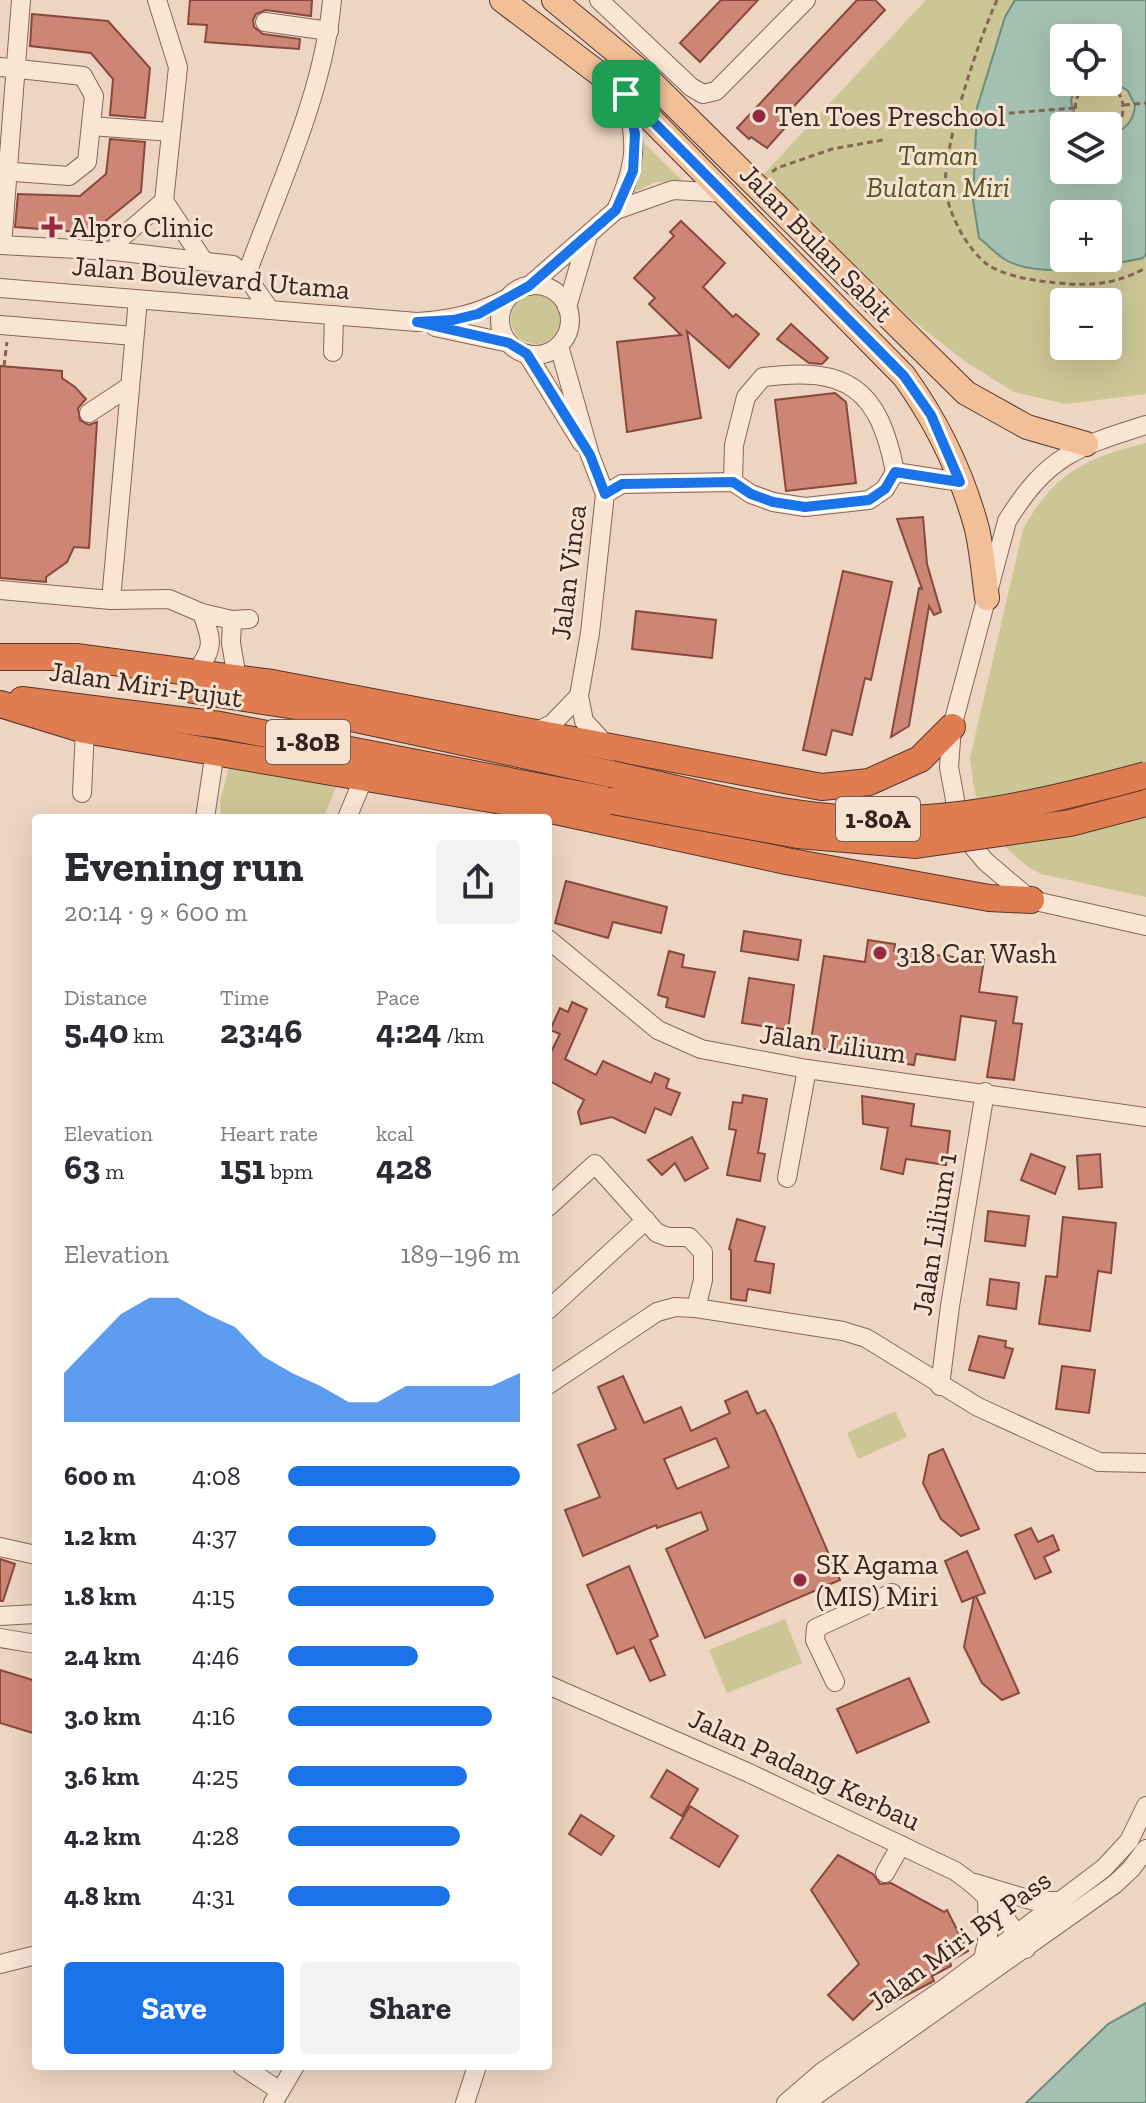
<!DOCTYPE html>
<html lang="en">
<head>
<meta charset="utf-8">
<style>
	body { margin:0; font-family:"Zilla Slab",serif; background:#f2f2f3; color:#2b2b33; height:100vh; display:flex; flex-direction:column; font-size:30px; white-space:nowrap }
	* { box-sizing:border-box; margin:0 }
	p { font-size:26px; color:#7c7c81 }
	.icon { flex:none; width:44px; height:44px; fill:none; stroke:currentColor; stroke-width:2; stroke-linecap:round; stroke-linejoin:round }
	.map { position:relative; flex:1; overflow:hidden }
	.side { position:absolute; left:32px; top:814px; width:520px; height:1256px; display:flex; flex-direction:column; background:#fff; border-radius:8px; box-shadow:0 8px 32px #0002 }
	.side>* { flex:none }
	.fabs { position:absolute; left:1050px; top:24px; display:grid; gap:16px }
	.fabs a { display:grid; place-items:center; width:72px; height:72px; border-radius:8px; background:#fff; box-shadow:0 8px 32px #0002; font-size:40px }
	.pin { position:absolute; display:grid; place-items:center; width:68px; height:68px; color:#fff; margin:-34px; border-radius:16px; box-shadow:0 4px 12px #0006 }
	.round { display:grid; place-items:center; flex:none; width:84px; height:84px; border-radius:8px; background:#f2f2f3 }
	.overview { display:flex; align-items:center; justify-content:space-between; height:136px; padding:0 32px }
	h1 { font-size:44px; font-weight:700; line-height:60px }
	.figures { display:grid; grid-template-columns:repeat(3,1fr); gap:12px; height:136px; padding:8px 32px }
	.figures div { display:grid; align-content:center }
	.figures b { font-size:34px; font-weight:700 }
	.figures small { font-size:22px; font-weight:400 }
	.figures p { font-size:22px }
	.chart { height:224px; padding:16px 32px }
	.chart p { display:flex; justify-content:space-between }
	.chart svg { width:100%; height:144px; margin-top:8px; fill:#1a73e8; opacity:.7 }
	.action { display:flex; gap:16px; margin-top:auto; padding:16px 32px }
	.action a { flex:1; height:92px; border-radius:8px; background:#1a73e8; color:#fff; font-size:32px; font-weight:700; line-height:92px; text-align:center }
	.action a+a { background:#f2f2f3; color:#2b2b33 }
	ul { padding:0 32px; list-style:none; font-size:26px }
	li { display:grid; grid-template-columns:128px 96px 1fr; align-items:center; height:60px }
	li i { height:20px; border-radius:10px; background:#1a73e8 }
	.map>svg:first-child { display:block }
	.green { fill:#ccc595; fill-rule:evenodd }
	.water { fill:#a3c0b1; stroke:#6b8e7d; stroke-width:2; fill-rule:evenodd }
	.building { fill:#cd8576; stroke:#87493e; stroke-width:2; fill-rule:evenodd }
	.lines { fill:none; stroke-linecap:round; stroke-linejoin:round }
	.minor-casing { stroke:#876658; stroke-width:20 }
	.major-casing { stroke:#55362d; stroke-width:26 }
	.highway-casing { stroke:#55362d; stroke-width:28 }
	.path { stroke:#876658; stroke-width:3; stroke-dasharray:6 4; stroke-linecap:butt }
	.minor { stroke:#f9e5d4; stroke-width:18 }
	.major { stroke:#f2c098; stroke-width:24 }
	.highway { stroke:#df7d50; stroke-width:26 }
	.highway-bridge-casing { stroke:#55362d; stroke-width:28; stroke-linecap:butt }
	.highway-bridge { stroke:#df7d50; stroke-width:26 }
	.route-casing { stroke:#fff; stroke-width:16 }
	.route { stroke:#1a73e8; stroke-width:10 }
	.poi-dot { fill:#972844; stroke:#f5e2d0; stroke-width:3 }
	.labels { text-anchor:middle; stroke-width:6; stroke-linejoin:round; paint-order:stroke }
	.shield { fill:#f5e2d0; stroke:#705c53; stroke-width:2 }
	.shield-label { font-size:26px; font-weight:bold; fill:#37231d }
	.poi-label { font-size:28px; fill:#37231d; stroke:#f5e2d0; text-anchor:start }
	.park-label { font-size:28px; font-style:italic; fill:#535423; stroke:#f5e2d0 }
	.street-label { font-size:28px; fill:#37231d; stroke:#f5e2d0 }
</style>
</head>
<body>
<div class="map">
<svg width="1146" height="2103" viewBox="0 0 1146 2103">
	<rect width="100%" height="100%" fill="#eed5c1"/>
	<g class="green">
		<path d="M926,0H1146V394L1066,404L1014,392L966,362L912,320L763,175ZM1064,38H1108V82H1064ZM1064,126H1108V170H1064ZM1064,214H1108V258H1064ZM1064,302H1108V346H1064Z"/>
		<path d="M642,141L686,184L656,182L628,195L638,175Z"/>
		<circle cx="536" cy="319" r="25"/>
		<path d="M1146,443V897L1041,874L1027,866L1003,845L979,805L974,789L970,758L1023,530C1052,474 1087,457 1146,443Z"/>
		<path d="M229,768L338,783L323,818H221L220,800Z"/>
		<path d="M895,1411L907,1437L858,1459L847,1433Z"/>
		<path d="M785,1619L802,1663L727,1693L709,1650Z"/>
	</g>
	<g class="water">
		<path d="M1015,0H1146V254L1143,258C1106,266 1039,280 1004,259C995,253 987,244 979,238L973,200L977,108L1005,17ZM1064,38H1108V78L1128,91L1135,105C1134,121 1124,132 1108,135V170H1064V126H1078L1071,101L1076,82H1064ZM1064,214H1108V258H1064Z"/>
		<path d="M1146,2003V2103H1026L1108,2024Z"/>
	</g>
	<g class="building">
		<path d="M190,0H312L311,16L266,10L256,14L253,20L254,27L263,34L300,39L299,49L205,42L207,25L188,24Z"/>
		<path d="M721,0H758L700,62L680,43Z"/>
		<path d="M857,0H875L885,10L778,123L784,129L767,148L751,137L749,139L737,128Z"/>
		<path d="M32,14L108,21L150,68L145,118L110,115L113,79L91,53L30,46Z"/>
		<path d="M110,139L145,142L141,192L91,233L15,227L18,194L80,196L106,174Z"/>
		<path d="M681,221L725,263L703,287L733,317L736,314L759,334L729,368L687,331L701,418L627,432L617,342L681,335L649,304L655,298L634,278L674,236L670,232Z"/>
		<path d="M791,324L828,358L822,364L809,363L777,339Z"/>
		<path d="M0,366L62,371V378L75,387L86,399L78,408L80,420L89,425L97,422L89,548L74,547L67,562L46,577V582L0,578Z"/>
		<path d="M835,393L846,402L856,483L786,491L775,400Z"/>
		<path d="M923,517L927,564L941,612L934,615L929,606L909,726L891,737L919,588L922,589L897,519Z"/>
		<path d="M843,571L892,582L871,680L865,678L852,735L832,730L826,755L803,750Z"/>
		<path d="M636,611L716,620L712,658L632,649Z"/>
		<path d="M566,881L667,907L661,933L613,922L608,938L555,923Z"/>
		<path d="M744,931L801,940L798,960L741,951Z"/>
		<path d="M868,940L895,944L894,951L984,960L979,992L1017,997L1013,1023L1022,1024L1014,1080L987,1077L996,1021L961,1016L955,1060L916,1054L914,1065L887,1061L889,1046L847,1040L845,1052L810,1047L824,956L865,962Z"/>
		<path d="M669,951L684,955L682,967L715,972L704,1017L666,1007L668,998L658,995Z"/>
		<path d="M749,978L794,985L788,1030L742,1023Z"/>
		<path d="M572,1002L587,1009L565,1059L596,1075L603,1061L651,1083L655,1073L669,1079L666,1088L680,1093L671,1115L655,1108L645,1133L612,1117L581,1124L578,1112L584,1100L548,1080V1058L560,1034L550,1030L560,1008L568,1012Z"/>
		<path d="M743,1095L767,1099L758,1153L765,1154L760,1181L727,1175L736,1130L729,1129L733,1102L742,1103Z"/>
		<path d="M862,1096L914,1104L911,1126L950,1131L946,1165L906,1159L903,1174L881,1169L888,1128L863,1124Z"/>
		<path d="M692,1137L708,1168L685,1181L675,1163L662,1175L648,1160Z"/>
		<path d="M1031,1154L1065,1167L1055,1194L1021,1180Z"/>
		<path d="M1100,1154L1102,1187L1079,1189L1077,1156Z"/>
		<path d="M988,1211L1029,1216L1025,1246L985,1241Z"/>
		<path d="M1063,1217L1116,1223L1111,1273L1098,1271L1090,1331L1039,1324L1046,1276L1057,1277Z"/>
		<path d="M737,1219L765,1227L755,1261L774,1264L770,1293L748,1289L746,1301L731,1299V1250L729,1249Z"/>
		<path d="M990,1279L1019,1283L1016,1309L987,1305Z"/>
		<path d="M979,1336L1006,1341L1005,1347L1013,1349L1004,1378L969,1370Z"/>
		<path d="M1062,1366L1095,1370L1089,1413L1056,1409Z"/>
		<path d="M623,1376L644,1423L681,1407L691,1431L730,1413L725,1401L747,1391L757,1414L765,1410L773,1425L840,1580L705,1638L666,1549L708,1530L701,1512L657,1528L656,1525L583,1556L565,1510L600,1497L578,1445L616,1429L598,1387ZM716,1438L729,1467L677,1489L664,1459Z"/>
		<path d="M943,1449L979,1529L961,1536L941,1519L923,1483L929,1455Z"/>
		<path d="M1031,1528L1038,1542L1053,1535L1059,1550L1044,1557L1051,1572L1035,1579L1015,1535Z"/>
		<path d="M967,1551L985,1593L976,1596L1019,1693L1002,1700L982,1683L964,1647L974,1597L962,1602L945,1561Z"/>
		<path d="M0,1559L15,1564L3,1601H0Z"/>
		<path d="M629,1566L658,1636L650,1640L665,1675L650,1681L634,1647L617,1654L587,1585Z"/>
		<path d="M0,1670L36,1681V1734L0,1723Z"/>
		<path d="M909,1678L929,1722L857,1753L837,1709Z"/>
		<path d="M667,1770L698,1789L682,1816L651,1797Z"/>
		<path d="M690,1806L738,1836L719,1867L671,1838Z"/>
		<path d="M581,1815L614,1836L601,1855L569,1834Z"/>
		<path d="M838,1855L873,1874L880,1884L891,1883L944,1912L947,1910L968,1951L950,1961L951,1966L932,1976L934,1981L886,2006L879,1995L853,2020L828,1995L859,1964L811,1890Z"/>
	</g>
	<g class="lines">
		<defs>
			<g id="minor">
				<path d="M157,0L178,67L164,201L203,260"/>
				<path d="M599,0L691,87L703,94L716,91L806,0"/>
				<path d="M265,22L329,31"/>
				<path d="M0,67L83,76L94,96L87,162L69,176L0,171"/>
				<path d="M91,126L171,132"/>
				<path d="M616,210C637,162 637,145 626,94"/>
				<path d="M0,245L115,251L233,265L246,276L270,310"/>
				<path d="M2,245L21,0"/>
				<path d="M115,251L121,238L164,201"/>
				<path d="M246,276C278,188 324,93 332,0"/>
				<circle cx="535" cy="320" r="35"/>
				<path d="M529,286L616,210L673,190L727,193"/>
				<path d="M0,288L417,322C452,320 477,314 508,298"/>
				<path d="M567,307L587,239"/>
				<path d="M0,325L134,336"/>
				<path d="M435,327L509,343"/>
				<path d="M559,346L590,455L605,494L590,633L579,696L584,721L608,747"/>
				<path d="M333,352L334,315"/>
				<path d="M527,354L582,443"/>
				<path d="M89,413L130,386"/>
				<path d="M1146,425C1076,447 1047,456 1007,521L952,727L949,767L958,816L974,848L986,862L1031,900L1146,926"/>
				<path d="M733,482L734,445L746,397L763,377C847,366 879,388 895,472"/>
				<path d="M605,494L622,484L733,482L751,494L773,502L805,507L869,500L885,489L895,472L960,482"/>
				<path d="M0,590L111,600L169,599L202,613L232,620L249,619"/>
				<path d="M111,600L138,299"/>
				<path d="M232,620L231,643L237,678"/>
				<path d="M195,674C214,647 213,643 202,613"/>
				<path d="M533,733L552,724L579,696"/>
				<path d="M82,793L85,730"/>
				<path d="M205,818L215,751"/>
				<path d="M347,818L364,777"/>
				<path d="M548,939L658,1030L701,1049L807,1069L1146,1117"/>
				<path d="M787,1178L807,1069"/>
				<path d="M548,1207L595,1164L657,1233L668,1237H689L703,1252V1280L696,1308"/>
				<path d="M548,1310L646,1220"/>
				<path d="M548,1385L657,1312L675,1307L696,1308L843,1331L866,1338L978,1407L1099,1462L1146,1463"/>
				<path d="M940,1386L950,1306L985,1092"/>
				<path d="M0,1547L36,1555"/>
				<path d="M0,1616L36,1614"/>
				<path d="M0,1638L36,1644"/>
				<path d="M835,1682L815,1640L816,1628L892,1593"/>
				<path d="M548,1685L749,1773L955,1871C986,1892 1007,1917 1026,1949"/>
				<path d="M885,1873L901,1845"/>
				<path d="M975,1883L1034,1901H1062"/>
				<path d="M983,1960L988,1936L987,1896"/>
				<path d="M0,1964L36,1955"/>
				<path d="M242,2066L280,2091"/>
				<path d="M273,2103L295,2066"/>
				<path d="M465,2103L477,2066"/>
				<path d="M786,2103L822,2072L945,1988L1104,1868L1129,1841L1146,1806"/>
				<path d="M805,2103L1115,1884L1131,1869L1146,1849"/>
			</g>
			<g id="major">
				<path d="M502,0L626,94L904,376C937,422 962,473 977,529C982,551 984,575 987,598"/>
				<path d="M554,0L642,73L966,393L1027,427L1086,444"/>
			</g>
			<g id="highway">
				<path d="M0,657H76L272,683L822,787L869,782L920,759L952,727"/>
				<path d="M193,690L296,706L611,774"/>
				<path d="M22,700L220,725L613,801"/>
				<path d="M0,704L85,730L537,807L786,861L989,898L1031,900"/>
			</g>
		</defs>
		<use href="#minor" class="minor-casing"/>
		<use href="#major" class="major-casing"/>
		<use href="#highway" class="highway-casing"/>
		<g class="path">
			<path d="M997,0C979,39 940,152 946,193C951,218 967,249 988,265C1002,274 1025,279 1040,281C1083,286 1107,288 1146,268"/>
			<path d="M1101,82C1118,86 1126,99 1122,117L1108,129"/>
			<path d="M1124,105L1146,103"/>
			<path d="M959,117L1075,108"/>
			<path d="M1085,126C1073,114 1072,100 1084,87L1099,82"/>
			<path d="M772,172L777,168L832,149L883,140"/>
			<path d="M4,366L7,342"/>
		</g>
		<use href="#minor" class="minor"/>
		<use href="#major" class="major"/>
		<use href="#highway" class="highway"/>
		<defs>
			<g id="highway-bridge">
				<path d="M611,774C685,790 762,812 839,818C942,827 1047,802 1146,775"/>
				<path d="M613,801L798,835L916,845L1070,823L1146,803"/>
			</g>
		</defs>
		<use href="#highway-bridge" class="highway-bridge-casing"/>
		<use href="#highway-bridge" class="highway-bridge"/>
	</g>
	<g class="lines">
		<defs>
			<path id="route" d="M626,94L904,376L931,415L960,482L895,472L885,489L869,500L805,507L773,502L751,494L733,482L622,484L605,494L590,455L527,354L509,343L417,322L453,320L478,314L529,286L616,210L633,171L635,134Z"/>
		</defs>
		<use href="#route" class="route-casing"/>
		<use href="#route" class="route"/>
	</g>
	<g class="poi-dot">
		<circle cx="759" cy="116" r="8"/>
		<path d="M48 215h8v8h8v8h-8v8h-8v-8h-8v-8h8z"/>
		<circle cx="880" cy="953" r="8"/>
		<circle cx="800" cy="1580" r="8"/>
	</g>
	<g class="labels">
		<g class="shield">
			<rect x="266" y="720" width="84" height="44" rx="6"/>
			<rect x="836" y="797" width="84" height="44" rx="6"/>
		</g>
		<g class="shield-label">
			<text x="308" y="751">1-80B</text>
			<text x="878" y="828">1-80A</text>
		</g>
		<g class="poi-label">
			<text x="775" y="126">Ten Toes Preschool</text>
			<text x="70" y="237">Alpro Clinic</text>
			<text x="896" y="963">318 Car Wash</text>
			<text x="816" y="1574">SK Agama<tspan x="816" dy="32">(MIS) Miri</tspan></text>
		</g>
		<g class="park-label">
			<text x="938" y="165">Taman<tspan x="938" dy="32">Bulatan Miri</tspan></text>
		</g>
		<g class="street-label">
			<text transform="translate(817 243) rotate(46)" y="10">Jalan Bulan Sabit</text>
			<text transform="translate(211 277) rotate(5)" y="10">Jalan Boulevard Utama</text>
			<text transform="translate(568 572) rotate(-83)" y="10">Jalan Vinca</text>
			<text transform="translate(146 684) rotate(8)" y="10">Jalan Miri-Pujut</text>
			<text transform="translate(833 1043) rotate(8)" y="10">Jalan Lilium</text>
			<text transform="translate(934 1234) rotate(-81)" y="10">Jalan Lilium 1</text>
			<text transform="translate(805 1769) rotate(25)" y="10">Jalan Padang Kerbau</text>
			<text transform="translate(959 1940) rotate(-36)" y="10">Jalan Miri By Pass</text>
		</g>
	</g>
</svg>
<div class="fabs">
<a><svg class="icon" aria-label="locate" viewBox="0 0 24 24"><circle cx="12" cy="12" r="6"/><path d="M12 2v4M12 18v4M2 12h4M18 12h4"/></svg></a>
<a><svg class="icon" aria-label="layers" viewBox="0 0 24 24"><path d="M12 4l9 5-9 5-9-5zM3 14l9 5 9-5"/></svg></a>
<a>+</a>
<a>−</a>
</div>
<div class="pin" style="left:626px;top:94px;background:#1e9e55"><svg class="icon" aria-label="arrive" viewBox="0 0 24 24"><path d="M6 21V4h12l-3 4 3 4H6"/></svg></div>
<section class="side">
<div class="overview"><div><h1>Evening run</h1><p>20:14 · 9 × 600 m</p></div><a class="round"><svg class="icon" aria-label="share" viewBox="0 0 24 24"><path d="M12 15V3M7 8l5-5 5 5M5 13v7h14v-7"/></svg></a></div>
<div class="figures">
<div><p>Distance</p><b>5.40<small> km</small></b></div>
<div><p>Time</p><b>23:46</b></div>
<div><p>Pace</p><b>4:24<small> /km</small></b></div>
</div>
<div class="figures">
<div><p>Elevation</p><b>63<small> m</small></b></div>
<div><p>Heart rate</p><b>151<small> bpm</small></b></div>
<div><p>kcal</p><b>428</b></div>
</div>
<div class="chart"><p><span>Elevation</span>189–196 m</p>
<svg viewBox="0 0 160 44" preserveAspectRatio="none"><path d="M0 44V29L10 20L20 11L30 6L40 6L50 11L60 15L70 24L80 29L90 33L100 38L110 38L120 33L130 33L140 33L150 33L160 29V44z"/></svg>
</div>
<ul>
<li><b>600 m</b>4:08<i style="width:100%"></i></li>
<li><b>1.2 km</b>4:37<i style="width:64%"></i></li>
<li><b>1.8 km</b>4:15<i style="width:89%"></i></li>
<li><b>2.4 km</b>4:46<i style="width:56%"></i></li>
<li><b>3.0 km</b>4:16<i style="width:88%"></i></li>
<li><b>3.6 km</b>4:25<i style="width:77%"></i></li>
<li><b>4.2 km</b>4:28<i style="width:74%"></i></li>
<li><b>4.8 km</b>4:31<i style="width:70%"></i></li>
</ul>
<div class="action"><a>Save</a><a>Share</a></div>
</section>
</div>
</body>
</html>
